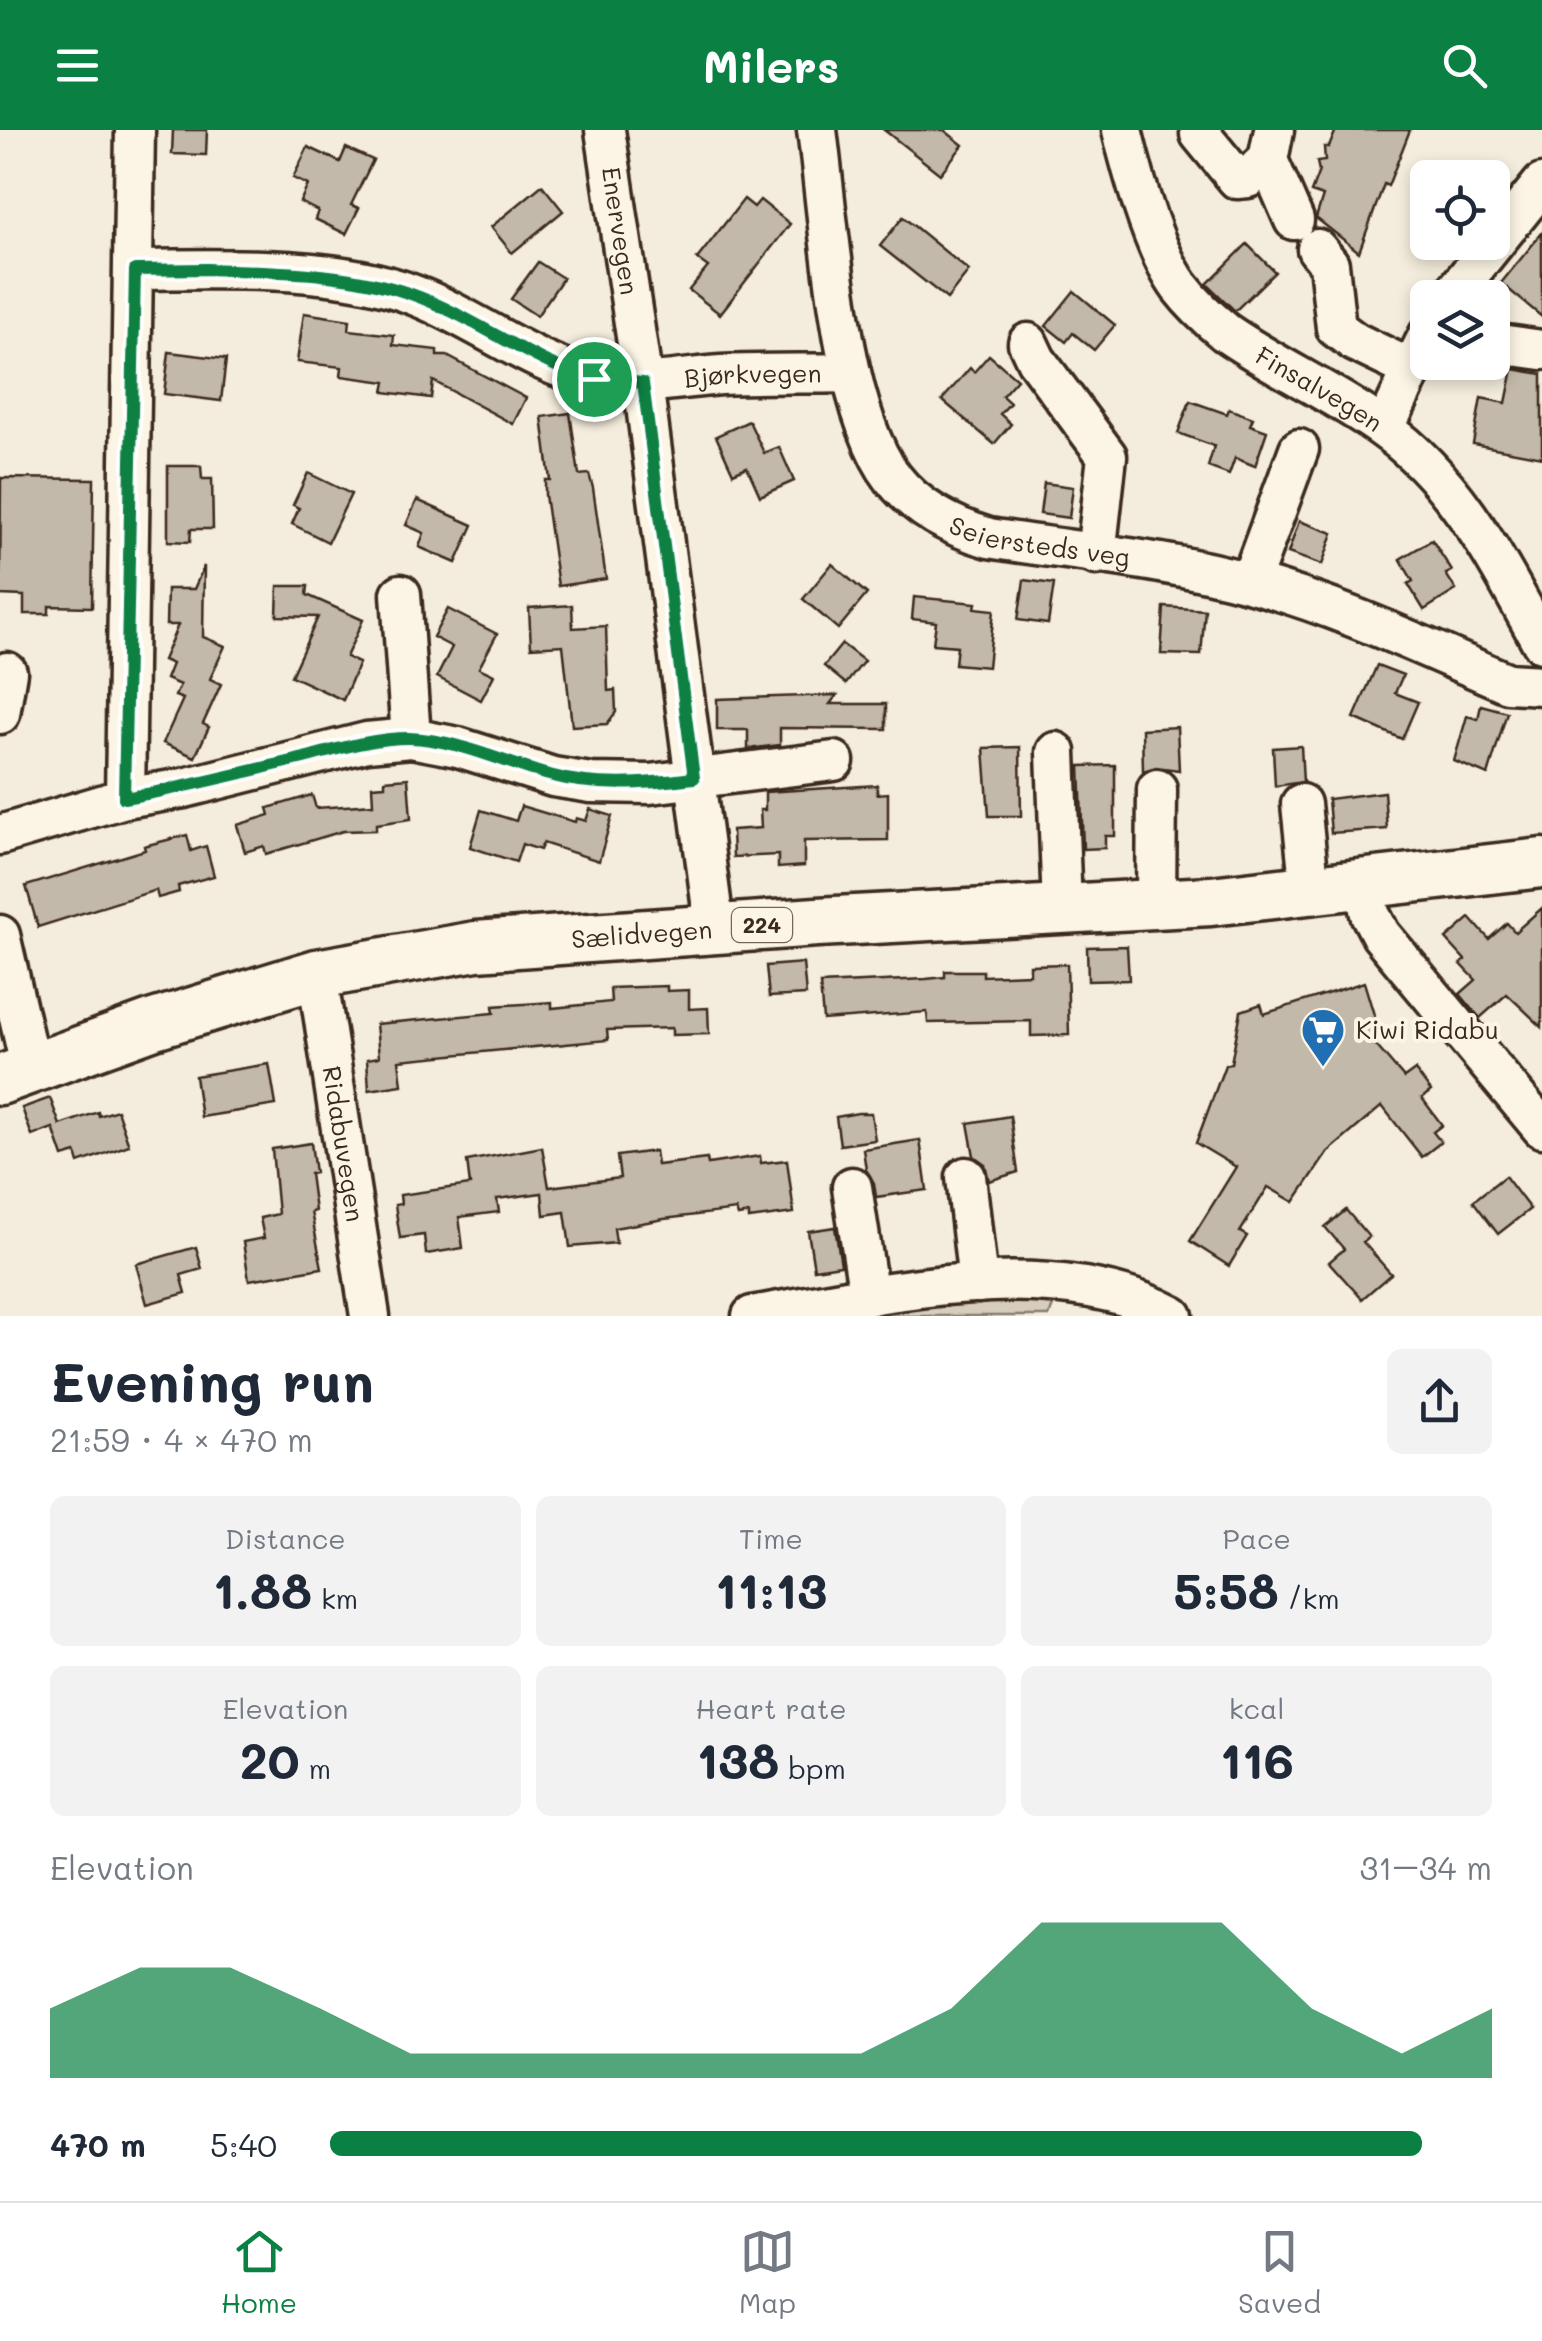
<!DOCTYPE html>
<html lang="en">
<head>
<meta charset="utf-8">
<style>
	body { margin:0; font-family:Mali,sans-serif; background:#f2f2f3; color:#1f2937; height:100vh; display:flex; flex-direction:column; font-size:38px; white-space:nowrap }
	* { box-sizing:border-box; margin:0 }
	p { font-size:32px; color:#747a83 }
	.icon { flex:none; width:55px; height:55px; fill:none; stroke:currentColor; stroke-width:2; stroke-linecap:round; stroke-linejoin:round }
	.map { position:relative; height:1186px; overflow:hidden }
	.side { display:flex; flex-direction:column; background:#fff; flex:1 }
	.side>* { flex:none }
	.tools { position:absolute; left:1410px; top:30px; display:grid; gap:20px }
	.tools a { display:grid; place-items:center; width:100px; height:100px; border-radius:15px; background:#fff; box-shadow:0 5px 15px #0003; font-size:50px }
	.pin { position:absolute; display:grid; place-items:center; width:85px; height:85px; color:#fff; margin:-42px; border:5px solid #fff; border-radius:50%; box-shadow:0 2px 10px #0007 }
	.round { display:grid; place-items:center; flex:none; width:105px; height:105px; border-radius:15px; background:#f2f2f3 }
	.overview { display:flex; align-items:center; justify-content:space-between; height:170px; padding:0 50px }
	h1 { font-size:55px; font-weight:700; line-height:75px }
	.metrics { display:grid; grid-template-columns:repeat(3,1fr); gap:15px; height:170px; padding:10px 50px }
	.metrics div { display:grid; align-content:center; border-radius:15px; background:#f2f2f3; text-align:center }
	.metrics b { font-size:50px; font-weight:700 }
	.metrics small { font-size:28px; font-weight:400 }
	.metrics p { font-size:28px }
	.chart { height:280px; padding:20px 50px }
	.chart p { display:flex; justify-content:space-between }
	.chart svg { width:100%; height:180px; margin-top:10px; fill:#0b8043; opacity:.7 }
	ul { padding:0 50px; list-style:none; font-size:32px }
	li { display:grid; grid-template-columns:160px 120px 1fr; align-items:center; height:75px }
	li i { height:25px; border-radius:12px; background:#0b8043 }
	header { display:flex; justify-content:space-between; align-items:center; height:130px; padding:0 50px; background:#0b8043; color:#fff; font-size:45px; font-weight:700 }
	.tabs { display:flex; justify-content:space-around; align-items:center; height:140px; border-top:2px solid #e0e1e3; background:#fff; font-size:28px; color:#747a83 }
	.tabs a { display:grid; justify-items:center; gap:5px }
	.tabs .active { color:#0b8043 }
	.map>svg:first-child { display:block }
	.green { fill:#d6cdbd; stroke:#887c6e; stroke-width:2.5 }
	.building { fill:#c3b9aa; stroke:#3b2a1e; stroke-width:2.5 }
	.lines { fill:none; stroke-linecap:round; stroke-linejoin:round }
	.minor-casing { stroke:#3b2a1e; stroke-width:45 }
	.major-casing { stroke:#3b2a1e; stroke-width:55 }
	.minor { stroke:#fcf5e5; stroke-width:38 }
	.major { stroke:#fcf5e5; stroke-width:48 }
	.route-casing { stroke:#fff; stroke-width:20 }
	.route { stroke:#0b8043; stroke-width:12 }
	.labels { text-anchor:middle; stroke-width:8; stroke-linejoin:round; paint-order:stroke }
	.shield { fill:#fcf5e5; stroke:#75675a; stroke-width:2.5 }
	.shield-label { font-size:22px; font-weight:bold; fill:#3b2a1e }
	.street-label { font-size:25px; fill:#3b2a1e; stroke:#fcf5e5 }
	.poi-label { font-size:25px; fill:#3b2a1e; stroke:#fcf5e5; text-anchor:start }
</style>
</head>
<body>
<header><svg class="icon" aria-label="menu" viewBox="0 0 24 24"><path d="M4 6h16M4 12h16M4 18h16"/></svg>Milers<svg class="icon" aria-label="search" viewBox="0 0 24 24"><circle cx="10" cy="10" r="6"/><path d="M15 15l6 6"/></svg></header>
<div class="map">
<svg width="1542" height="1186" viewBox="0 0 1542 1186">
	<rect width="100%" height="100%" fill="#f4eddd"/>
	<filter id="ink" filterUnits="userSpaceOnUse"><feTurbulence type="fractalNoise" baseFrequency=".01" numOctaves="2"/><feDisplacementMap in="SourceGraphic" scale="20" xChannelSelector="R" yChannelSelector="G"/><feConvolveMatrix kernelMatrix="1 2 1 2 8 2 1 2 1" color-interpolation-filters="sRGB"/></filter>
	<g filter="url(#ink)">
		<path class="green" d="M986,1162L1057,1167L1049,1186H803Z"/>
		<g class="building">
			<path d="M173,0H207L206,25L172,24Z"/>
			<path d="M884,0H944L963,15L940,44Z"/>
			<path d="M1336,0H1410L1388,56L1384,54L1359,122L1316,88L1323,66L1311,62L1319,41L1317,32L1325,31L1324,17H1329Z"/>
			<path d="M308,17L340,32L346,18L373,30L351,75L359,78L346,104L315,89L318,81L300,72L308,55L293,48Z"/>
			<path d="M542,55L563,81L512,123L491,97Z"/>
			<path d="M744,69L754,77L760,70L790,94L720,184L689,160L708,137L697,129Z"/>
			<path d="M903,87L969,141L947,169L880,116Z"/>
			<path d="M1542,103V187L1501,153Z"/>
			<path d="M1247,114L1275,142L1235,181L1207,154Z"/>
			<path d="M538,132L563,148L537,186L511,169Z"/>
			<path d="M1074,161L1115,195L1094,220L1073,203L1066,212L1046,196Z"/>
			<path d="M304,183L350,190L349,200L394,205L393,215L437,220V226H447L526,268L513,294L433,251L431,268L384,262L386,252L341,246L342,237L297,232Z"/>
			<path d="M169,222L226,229L221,271L164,264Z"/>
			<path d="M989,225L1017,249L1002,266L1010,273L1000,284L1011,294L994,314L942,270L970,238L974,242Z"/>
			<path d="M1513,239L1542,244V327L1473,314L1481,268L1506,273Z"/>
			<path d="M1190,271L1227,284L1229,279L1253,288L1250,295L1267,301L1255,336L1235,328L1229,345L1208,337L1214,316L1178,303Z"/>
			<path d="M570,283L579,345L589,344L593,358L606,449L558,456L545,365V350H550L542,287Z"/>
			<path d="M749,291L764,323L779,317L794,351L760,366L747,337L733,343L716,306Z"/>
			<path d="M168,336H201L202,349H212L213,399H191L190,412L168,411Z"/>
			<path d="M308,343L351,364L328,412L292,394L299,378L293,375Z"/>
			<path d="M1,348L94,349L92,477L49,476V484H24V466L0,465Z"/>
			<path d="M1044,353L1073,357L1069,388L1040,384Z"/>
			<path d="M417,370L473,395L456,433L419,417L424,403L406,395Z"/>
			<path d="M1299,391L1333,403L1322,435L1288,423Z"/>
			<path d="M1432,410L1452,441L1446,444L1456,460L1424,480L1408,454L1413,451L1400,429Z"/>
			<path d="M832,434L867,464L838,499L803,469Z"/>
			<path d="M204,436L203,507L225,516L210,549L221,554L203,594L209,597L195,627L163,613L183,569L175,566L180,555L166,549L172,534L163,530L178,495H166L167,459H194Z"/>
			<path d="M1024,450L1054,454L1048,494L1018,490Z"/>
			<path d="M278,456H308L307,465L363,490L346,527L359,533L343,570L291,546L318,487L277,486Z"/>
			<path d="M914,467L976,473L975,478L994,480L988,537L955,534L957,516L933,514L936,492L912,489Z"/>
			<path d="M572,475L573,498L606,496L608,561L615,560L616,582L607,594L572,596L563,515L531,517L529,478Z"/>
			<path d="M1164,477L1205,480L1201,525L1161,524Z"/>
			<path d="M448,479L497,504L479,538L494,545L481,570L437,547L452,517L433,507Z"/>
			<path d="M842,514L864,531L846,554L824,536Z"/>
			<path d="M1377,535L1403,545L1395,563L1418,572L1402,609L1354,588Z"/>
			<path d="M837,565L830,574H886V599L780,598V615L748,619V600H717V569Z"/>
			<path d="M1481,575L1507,582L1488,645L1454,631L1467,586L1478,589Z"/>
			<path d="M1177,597L1179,640L1156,637L1143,641L1142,599Z"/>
			<path d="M1301,616L1303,652L1275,656L1273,618Z"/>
			<path d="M1020,617L1021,686H989L984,618Z"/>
			<path d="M1115,635V706H1105V718L1083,719L1080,636Z"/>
			<path d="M408,648L411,689L376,694V700L343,701L266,724L264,716L245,722L237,695L270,685L268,678L312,665L316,678L373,674L372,656L385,655V650Z"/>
			<path d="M877,655V664L888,663V710L804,711V736L778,738V725L733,727L732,700L761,698L760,680H765V662Z"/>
			<path d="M1384,662L1387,699L1331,703L1328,669Z"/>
			<path d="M521,676L575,692L576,688L586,691L590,679L612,686L599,731L543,713L540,720L522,714L516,732L470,717L481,680L516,691Z"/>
			<path d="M187,705L191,721L206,716L214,746L178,756L179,762L158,768L156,760L38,797L26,756L145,720L144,716Z"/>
			<path d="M1542,778V897L1507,864L1480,888L1460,864L1476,850L1461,834L1465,830L1446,809L1470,788L1489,809L1507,793L1515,802Z"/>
			<path d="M1127,816L1129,850L1088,851L1087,817Z"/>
			<path d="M803,833L806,865L769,867L766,836Z"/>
			<path d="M1067,834L1069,905L1031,906V891L928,893L927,882L823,890L820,854L926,849L945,847V841H983V846L1030,844V835Z"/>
			<path d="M1364,852L1381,908L1374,913L1404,948L1415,940L1431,961L1422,968L1442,995L1433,1002L1441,1012L1422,1027L1382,976L1328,1022L1294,1072L1268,1057L1240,1102L1247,1106L1229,1136L1190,1111L1236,1037L1196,1013L1225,935L1231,933L1241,881L1261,874L1264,884Z"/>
			<path d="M667,856V861L689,860V879L708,878L709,904L672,905V898L607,900L608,910L399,930L402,955L369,960L367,929L379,927L376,894L494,883L493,876L552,872V878L611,872L610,858Z"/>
			<path d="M269,934L276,975L201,987L195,946Z"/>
			<path d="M50,968L60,995L98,982L99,986L117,980L129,1015L79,1033L76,1023L63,1027L53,998L32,1006L22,978Z"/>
			<path d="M858,983H871L875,1010L840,1015L836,987Z"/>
			<path d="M1010,986L1018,1042L989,1051L985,1034L974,1026L968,993Z"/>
			<path d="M920,1010L927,1060L876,1067L874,1053L866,1040L863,1019Z"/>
			<path d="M311,1013L315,1043L310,1044L315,1081L311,1082L322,1138L249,1150L243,1112L264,1108L260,1088L278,1084L272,1019Z"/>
			<path d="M542,1017L549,1057L620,1048L617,1026L655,1021L657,1035L707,1029L708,1034L760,1026L761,1033L787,1030L794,1083L749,1089V1084L738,1086L736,1080L664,1089L614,1098L616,1113L570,1117L565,1082L544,1085L542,1063L497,1069L499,1082L459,1087L463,1118L426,1124L424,1105L400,1108L395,1075L401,1074L400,1065L470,1055L467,1031Z"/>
			<path d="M1505,1046L1530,1079L1498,1104L1473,1071Z"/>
			<path d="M1346,1080L1369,1107L1363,1112L1391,1144L1362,1169L1329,1132L1344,1119L1325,1097Z"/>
			<path d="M835,1097L841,1135L814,1139L808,1101Z"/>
			<path d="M196,1117L202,1139L181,1145L186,1163L147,1174L136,1134Z"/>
		</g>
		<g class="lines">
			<defs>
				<g id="minor">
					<path id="s1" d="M605,0L643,253L711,771L712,799"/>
					<path id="s2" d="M817,0C829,90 839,278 893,348C917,379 952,397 989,408C1076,422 1167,429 1252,453C1340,477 1424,517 1508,553L1542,555"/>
					<path id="s3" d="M1122,0C1133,45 1153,120 1180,157C1193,174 1208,188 1225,202C1275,237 1333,262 1383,298C1458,351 1499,435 1542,513"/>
					<path d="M1274,0L1268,30L1294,90"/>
					<path d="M1200,4L1237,49L1248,48L1268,30"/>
					<path d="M1317,119L1329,134L1336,198L1355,212L1411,239"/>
					<path id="s4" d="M135,140C220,139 335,134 414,165C475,188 529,233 593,248C635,259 679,248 721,245C764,243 808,244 851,243"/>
					<path d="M1450,168L1542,54"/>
					<path d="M1028,213L1036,230L1107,326L1096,425"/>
					<path d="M1492,213L1542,220"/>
					<path d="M1384,298C1401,268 1412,236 1428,206"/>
					<path d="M1250,452L1299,319"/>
					<path d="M401,464L411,608"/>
					<path d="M0,584L7,542"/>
					<path d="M1056,622L1062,778"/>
					<path d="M125,668L135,0"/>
					<path d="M1301,674L1310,761"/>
					<path d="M0,705L125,668L184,658L367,612L411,608L458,617L553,647L591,653L650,654L834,631"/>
					<path d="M1364,755L1370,784L1381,805L1542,998"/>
					<path d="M1156,773L1157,659"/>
					<path d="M0,805L31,940"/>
					<path id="s5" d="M317,844L370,1186"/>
					<path d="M966,1047L978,1153"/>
					<path d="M852,1057L869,1166"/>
					<path d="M752,1186C880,1164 1052,1121 1173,1186"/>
				</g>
				<g id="major">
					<path id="s6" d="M0,950L154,894L317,844L476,816L817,792L1211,771L1542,733"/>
				</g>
			</defs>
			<use href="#minor" class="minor-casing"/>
			<use href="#major" class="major-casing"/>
			<use href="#minor" class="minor"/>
			<use href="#major" class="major"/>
		</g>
	</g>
	<g class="lines" filter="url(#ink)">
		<defs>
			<path id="route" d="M207,139C275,142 346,141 411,164C459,181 501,210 547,232C578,247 610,250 643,253L694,648C646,654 596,658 549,645C504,633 456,609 409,608C373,608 338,619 304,628C244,642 185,658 124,668L135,140Z"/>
		</defs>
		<use href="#route" class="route-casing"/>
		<use href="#route" class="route"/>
	</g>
	<defs>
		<symbol id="supermarket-pin" viewBox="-11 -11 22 30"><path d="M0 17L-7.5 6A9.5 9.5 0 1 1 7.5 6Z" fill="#1f6fb2" stroke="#fcf5e5"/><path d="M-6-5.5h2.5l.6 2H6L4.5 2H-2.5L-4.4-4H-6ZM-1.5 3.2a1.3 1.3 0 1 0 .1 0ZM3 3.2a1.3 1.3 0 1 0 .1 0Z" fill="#fff"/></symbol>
	</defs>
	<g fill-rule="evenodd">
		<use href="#supermarket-pin" x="1298" y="875" width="50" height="68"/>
	</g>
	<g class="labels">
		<rect class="shield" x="732" y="778" width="60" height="34" rx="8"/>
		<g class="shield-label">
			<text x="762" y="803">224</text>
		</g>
		<g class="street-label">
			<text dy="9" stroke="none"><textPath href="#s1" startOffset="102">Enervegen</textPath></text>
			<text dy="9" stroke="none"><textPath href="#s4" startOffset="640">Bjørkvegen</textPath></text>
			<text dy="9" stroke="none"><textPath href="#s3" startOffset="342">Finsalvegen</textPath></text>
			<text dy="9" stroke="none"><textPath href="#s2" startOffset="525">Seiersteds veg</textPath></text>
			<text dy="9" stroke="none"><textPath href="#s6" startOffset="662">Sælidvegen</textPath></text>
			<text dy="9" stroke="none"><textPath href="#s5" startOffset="172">Ridabuvegen</textPath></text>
		</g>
		<g class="poi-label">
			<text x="1356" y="909">Kiwi Ridabu</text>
		</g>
	</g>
</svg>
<div class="tools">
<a><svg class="icon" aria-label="locate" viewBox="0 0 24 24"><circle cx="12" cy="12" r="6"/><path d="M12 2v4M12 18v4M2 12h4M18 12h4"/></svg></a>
<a><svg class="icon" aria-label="layers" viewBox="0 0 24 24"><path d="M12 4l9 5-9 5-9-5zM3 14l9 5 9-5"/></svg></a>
</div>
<div class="pin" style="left:594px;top:249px;background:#1e9e55"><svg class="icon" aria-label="arrive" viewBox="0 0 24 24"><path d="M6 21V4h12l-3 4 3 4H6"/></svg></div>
</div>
<section class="side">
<div class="overview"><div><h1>Evening run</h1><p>21:59 · 4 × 470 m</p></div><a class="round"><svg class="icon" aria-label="share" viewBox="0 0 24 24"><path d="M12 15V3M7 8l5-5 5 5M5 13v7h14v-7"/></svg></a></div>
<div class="metrics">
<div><p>Distance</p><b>1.88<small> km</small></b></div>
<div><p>Time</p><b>11:13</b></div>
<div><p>Pace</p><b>5:58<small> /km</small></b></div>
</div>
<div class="metrics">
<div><p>Elevation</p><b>20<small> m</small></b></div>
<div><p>Heart rate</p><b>138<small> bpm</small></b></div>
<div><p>kcal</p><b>116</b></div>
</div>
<div class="chart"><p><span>Elevation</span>31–34 m</p>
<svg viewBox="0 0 160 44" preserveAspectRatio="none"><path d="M0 44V27L10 17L20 17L30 27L40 38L50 38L60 38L70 38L80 38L90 38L100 27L110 6L120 6L130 6L140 27L150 38L160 27V44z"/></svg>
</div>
<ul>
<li><b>470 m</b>5:40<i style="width:94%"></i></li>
</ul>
</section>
<nav class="tabs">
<a class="active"><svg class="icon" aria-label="home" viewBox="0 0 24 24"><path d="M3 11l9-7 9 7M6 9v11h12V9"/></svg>Home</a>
<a><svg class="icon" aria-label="map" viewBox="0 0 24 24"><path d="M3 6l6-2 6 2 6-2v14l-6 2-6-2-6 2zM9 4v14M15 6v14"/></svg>Map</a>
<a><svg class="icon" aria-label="saved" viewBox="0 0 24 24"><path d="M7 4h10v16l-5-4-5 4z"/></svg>Saved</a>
</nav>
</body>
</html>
